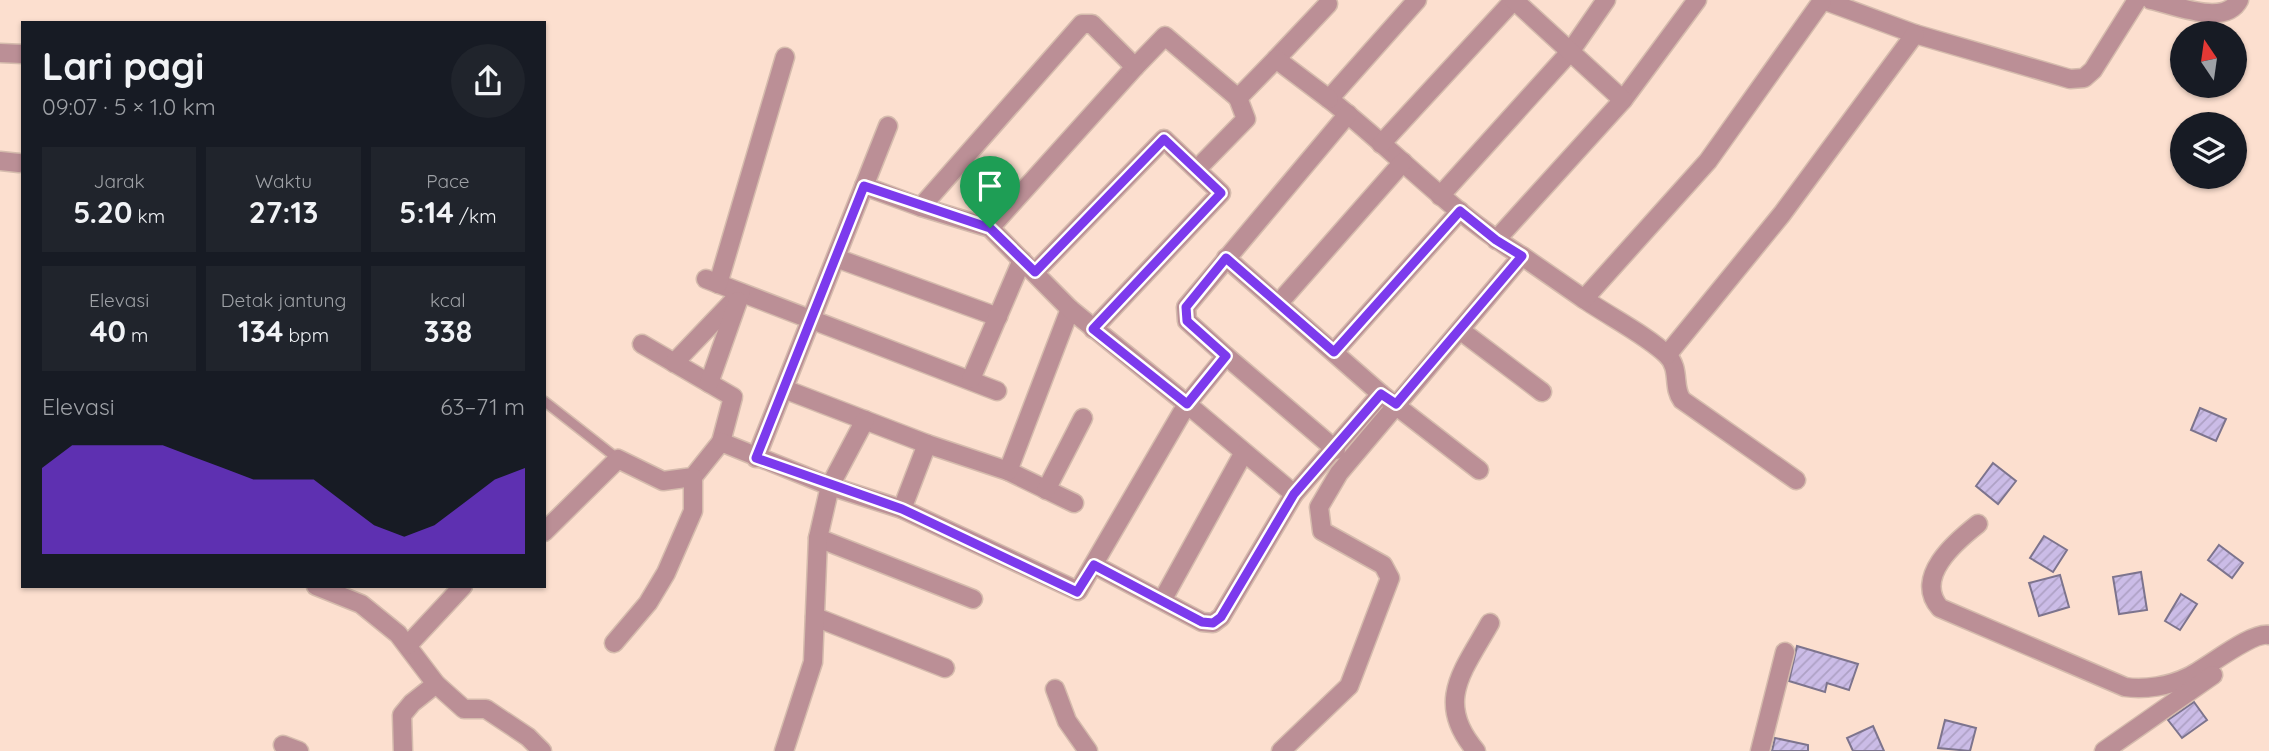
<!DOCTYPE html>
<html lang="id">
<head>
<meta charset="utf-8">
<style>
	body { margin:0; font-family:Quicksand,sans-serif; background:#20242c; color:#f1f3f6; height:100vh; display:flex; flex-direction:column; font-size:26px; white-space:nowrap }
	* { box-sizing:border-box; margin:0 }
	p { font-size:23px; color:#9ea1a6 }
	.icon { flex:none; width:38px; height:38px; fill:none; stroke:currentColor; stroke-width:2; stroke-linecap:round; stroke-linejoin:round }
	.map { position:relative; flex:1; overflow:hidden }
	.drawer { position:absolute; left:21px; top:21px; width:525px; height:567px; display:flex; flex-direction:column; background:#171b24; border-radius:0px; box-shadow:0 2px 5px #0004 }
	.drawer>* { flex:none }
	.needle { width:46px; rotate:347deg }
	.controls { position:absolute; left:2170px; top:21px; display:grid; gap:14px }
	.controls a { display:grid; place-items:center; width:77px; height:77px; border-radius:50%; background:#171b24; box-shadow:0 2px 5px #0004; font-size:35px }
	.pin { position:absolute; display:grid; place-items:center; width:60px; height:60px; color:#fff; margin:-72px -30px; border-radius:50% 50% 50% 0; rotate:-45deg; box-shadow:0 0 7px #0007 }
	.pin .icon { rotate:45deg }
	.round { display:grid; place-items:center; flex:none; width:74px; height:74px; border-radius:37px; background:#20242c }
	.head { display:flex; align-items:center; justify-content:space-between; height:119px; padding:0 21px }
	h1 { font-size:38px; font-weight:700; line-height:52px }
	.stats { display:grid; grid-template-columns:repeat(3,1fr); gap:10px; height:119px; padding:7px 21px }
	.stats div { display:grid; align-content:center; border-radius:0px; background:#20242c; text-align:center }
	.stats b { font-size:30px; font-weight:700 }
	.stats small { font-size:19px; font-weight:400 }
	.stats p { font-size:19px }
	.chart { height:196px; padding:14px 21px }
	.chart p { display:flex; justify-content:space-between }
	.chart svg { width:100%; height:126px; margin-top:7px; fill:#7c3aed; opacity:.7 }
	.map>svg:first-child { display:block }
	.building { fill:url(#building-hatch); stroke:#7d748d; stroke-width:2 }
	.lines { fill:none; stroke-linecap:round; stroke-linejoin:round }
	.lane-casing { stroke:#d5bbad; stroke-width:12 }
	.street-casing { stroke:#d5bbad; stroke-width:21 }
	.lane { stroke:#bb8f96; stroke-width:9 }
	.street { stroke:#bb8f96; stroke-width:18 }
	.route-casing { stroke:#fff; stroke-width:14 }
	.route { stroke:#7c3aed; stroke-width:9 }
</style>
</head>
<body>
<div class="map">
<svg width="2269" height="751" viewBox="0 0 2269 751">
	<defs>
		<pattern id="building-hatch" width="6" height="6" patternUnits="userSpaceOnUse" patternTransform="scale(1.75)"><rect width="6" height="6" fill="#cbbce7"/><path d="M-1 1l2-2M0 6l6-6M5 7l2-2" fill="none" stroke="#aea1c5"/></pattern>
	</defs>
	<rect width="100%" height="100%" fill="#fcdfcf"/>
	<g class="building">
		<path d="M2200,408L2226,419L2216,441L2191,430Z"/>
		<path d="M1993,463L2016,481L1998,504L1976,486Z"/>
		<path d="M2044,536L2067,550L2053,572L2030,558Z"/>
		<path d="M2219,545L2243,563L2232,578L2208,560Z"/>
		<path d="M2141,572L2147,610L2119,614L2113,577Z"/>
		<path d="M2060,575L2069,607L2039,616L2029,583Z"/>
		<path d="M2181,594L2197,604L2180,630L2165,621Z"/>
		<path d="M1797,646L1858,664L1849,690L1827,683L1825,692L1789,681Z"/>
		<path d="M2194,702L2207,720L2182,738L2168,720Z"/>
		<path d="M1945,720L1976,728L1970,751L1938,748Z"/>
		<path d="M1873,726L1884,751H1853L1847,738Z"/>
		<path d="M1775,738L1808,745V751H1772Z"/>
	</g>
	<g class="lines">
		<defs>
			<path id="lane" d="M544,401L618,459"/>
			<g id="street">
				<path d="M1417,0L1329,99C1394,150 1451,213 1522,256"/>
				<path d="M1823,0L1915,34L2070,79L2084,78L2093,70L2137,0"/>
				<path d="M2151,0C2175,5 2225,27 2239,0"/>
				<path d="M0,53L23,54"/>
				<path d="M1276,59L1328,4"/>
				<path d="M1623,100L1697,0"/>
				<path d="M1348,114L1186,307L1187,321L1226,356L1187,404L1294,494L1381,394"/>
				<path d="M1381,144L1514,0"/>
				<path d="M0,161L19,163"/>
				<path d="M1198,168L1246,119L1238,98"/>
				<path d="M864,186L921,207"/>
				<path d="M1440,196L1570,52L1606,0"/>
				<path d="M990,228L1135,67"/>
				<path d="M1496,240L1623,100L1514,0"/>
				<path d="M836,258L998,317"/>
				<path d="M1226,258L1381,394L1479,470"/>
				<path d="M1035,272L1164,139L1221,193L1093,329"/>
				<path d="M706,279L997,391"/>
				<path d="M718,284L785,57"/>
				<path d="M1584,299C1607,315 1648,336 1667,355C1681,369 1672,387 1682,400L1796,480"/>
				<path d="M1278,304L1403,162"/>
				<path d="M1460,330L1542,392"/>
				<path d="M642,344L733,397L721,442"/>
				<path d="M1334,352L1460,211"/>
				<path d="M1667,355L1782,214L1915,34"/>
				<path d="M1226,356L1336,450"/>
				<path d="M674,363L741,293"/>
				<path d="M971,379L1022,260"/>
				<path d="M709,383L738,301"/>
				<path d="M784,389L927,444"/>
				<path d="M756,458L888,126"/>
				<path d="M1008,471L1074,503"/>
				<path d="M1046,490L1083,418"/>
				<path d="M902,509L927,444L1008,471L1070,309"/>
				<path d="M1978,524C1955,542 1913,578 1940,608L2125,687C2144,690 2170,686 2188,677C2207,668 2252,631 2269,635"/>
				<path d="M544,532L618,459L663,481L693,477L721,442L830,486L902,509L1078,591L1187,404L1070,309L990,228L921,207L1082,24H1092L1135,67L1165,36L1238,98L1276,59L1329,99"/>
				<path d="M818,538L973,599"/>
				<path d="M1094,565L1202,622L1213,623L1221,617L1294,494"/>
				<path d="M316,586L361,604L398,634L436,684L464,709H486L528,737L542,751"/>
				<path d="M1163,599L1243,454"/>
				<path d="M815,617L945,668"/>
				<path d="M614,643L648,603L666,573L693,511V477"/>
				<path d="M408,645L463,586"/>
				<path d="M1055,689L1067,721L1088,751"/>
				<path d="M283,745L299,751"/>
				<path d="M403,751L402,715L412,703L436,684"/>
				<path d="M784,751L813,662L818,538L830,486L865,420"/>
				<path d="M1281,751L1349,686L1390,578L1383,565L1322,531L1319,507L1339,473L1522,256L1584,299L1708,161L1822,1"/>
				<path d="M1476,751C1434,702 1463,671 1490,623"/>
				<path d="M1760,751L1785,652"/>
				<path d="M2104,751L2213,675"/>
			</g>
		</defs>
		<use href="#lane" class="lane-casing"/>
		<use href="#street" class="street-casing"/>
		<use href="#lane" class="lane"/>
		<use href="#street" class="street"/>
	</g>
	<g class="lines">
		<defs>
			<path id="route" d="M1164,139L1221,193L1093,329L1187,404L1226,356L1187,321L1186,307L1226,258L1334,352L1460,211L1496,240L1522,256L1396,404L1381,394L1294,494L1221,617L1213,623L1202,622L1094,565L1077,592L902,509L756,458L864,186L990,228L1035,272Z"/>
		</defs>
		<use href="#route" class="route-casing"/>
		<use href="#route" class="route"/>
	</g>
</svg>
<div class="controls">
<a><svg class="needle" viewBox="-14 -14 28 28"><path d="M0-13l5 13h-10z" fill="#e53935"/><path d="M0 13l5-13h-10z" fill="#9ea1a6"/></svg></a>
<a><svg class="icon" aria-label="layers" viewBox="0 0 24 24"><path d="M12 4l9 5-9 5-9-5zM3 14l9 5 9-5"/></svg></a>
</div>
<div class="pin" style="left:990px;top:228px;background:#1e9e55"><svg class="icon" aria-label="arrive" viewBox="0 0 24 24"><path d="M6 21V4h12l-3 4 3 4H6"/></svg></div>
<section class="drawer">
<div class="head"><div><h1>Lari pagi</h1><p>09:07 · 5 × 1.0 km</p></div><a class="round"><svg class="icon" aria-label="share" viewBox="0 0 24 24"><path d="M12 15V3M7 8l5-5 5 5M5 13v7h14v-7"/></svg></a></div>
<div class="stats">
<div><p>Jarak</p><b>5.20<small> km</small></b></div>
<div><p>Waktu</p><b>27:13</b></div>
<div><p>Pace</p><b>5:14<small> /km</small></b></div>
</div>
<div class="stats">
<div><p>Elevasi</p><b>40<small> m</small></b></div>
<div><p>Detak jantung</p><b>134<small> bpm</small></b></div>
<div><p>kcal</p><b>338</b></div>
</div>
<div class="chart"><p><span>Elevasi</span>63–71 m</p>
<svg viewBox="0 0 160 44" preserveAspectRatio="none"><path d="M0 44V14L10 6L20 6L30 6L40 6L50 10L60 14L70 18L80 18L90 18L100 26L110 34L120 38L130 34L140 26L150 18L160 14V44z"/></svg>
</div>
</section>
</div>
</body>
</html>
